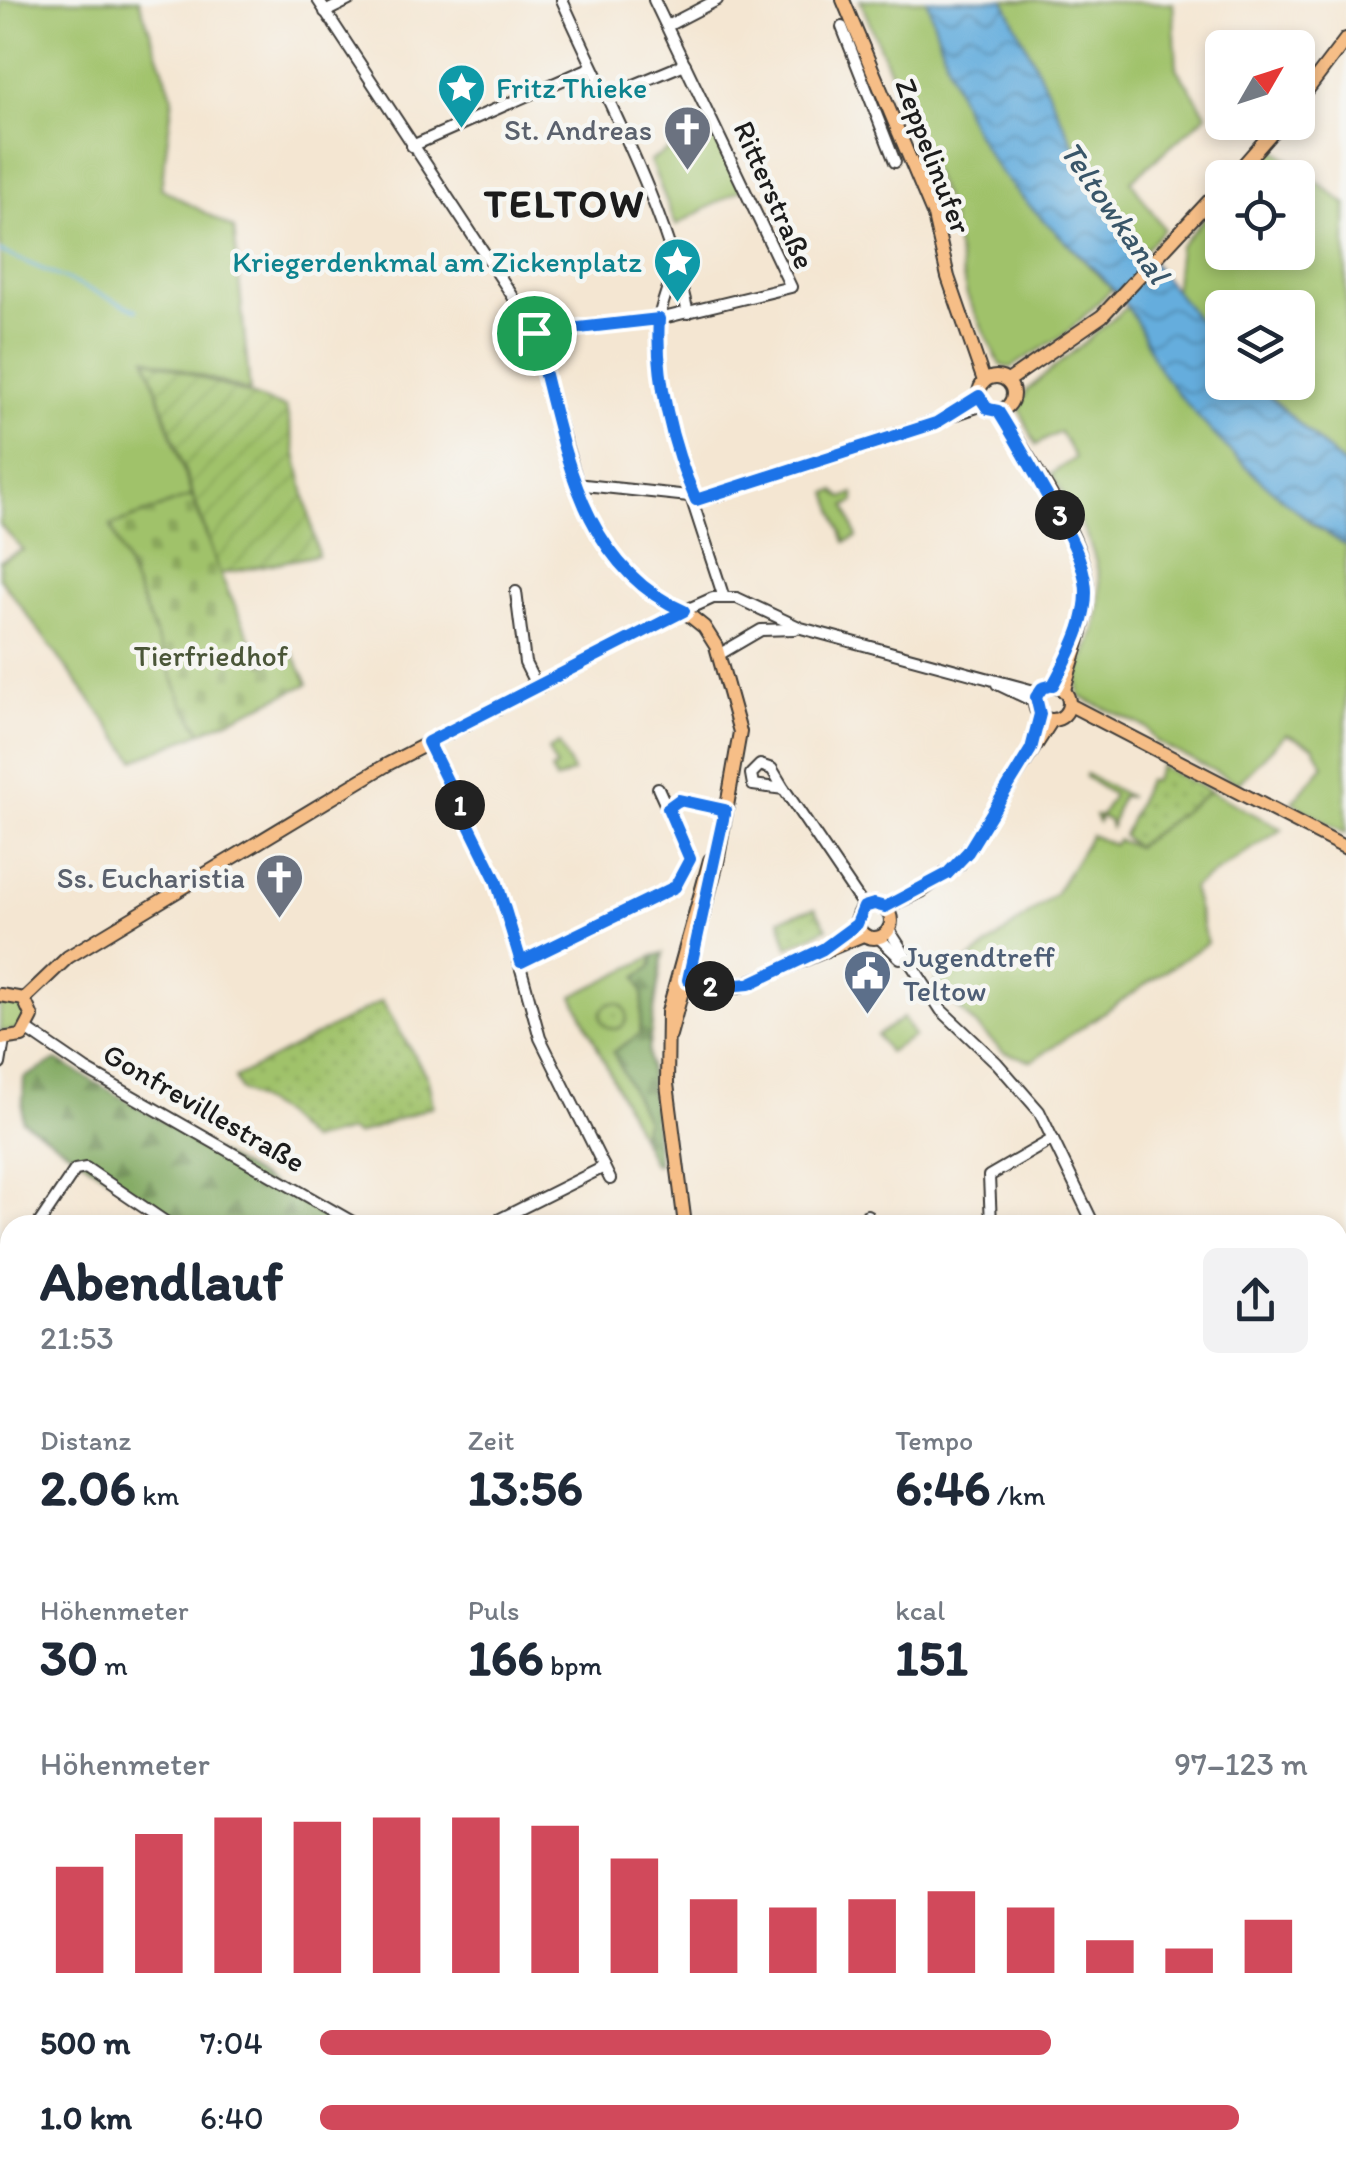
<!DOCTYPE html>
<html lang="de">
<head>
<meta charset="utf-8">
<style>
	body { margin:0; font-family:Itim,sans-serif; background:#f2f2f3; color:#1f2937; height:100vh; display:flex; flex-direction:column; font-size:38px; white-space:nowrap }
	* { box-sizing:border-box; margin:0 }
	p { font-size:32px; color:#747a83 }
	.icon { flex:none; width:55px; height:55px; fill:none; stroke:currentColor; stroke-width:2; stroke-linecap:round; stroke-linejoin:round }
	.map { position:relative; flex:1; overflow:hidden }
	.sheet { position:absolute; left:0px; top:1215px; width:1348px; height:962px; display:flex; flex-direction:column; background:#fff; border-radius:30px 30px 0 0; box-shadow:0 5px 15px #0003 }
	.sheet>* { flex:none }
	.needle { width:65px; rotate:51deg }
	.fabs { position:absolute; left:1205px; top:30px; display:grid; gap:20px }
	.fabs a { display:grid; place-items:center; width:110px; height:110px; border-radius:15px; background:#fff; box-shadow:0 5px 15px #0003; font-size:50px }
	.pin { position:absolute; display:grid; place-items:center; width:85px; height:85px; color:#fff; margin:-42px; border:5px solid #fff; border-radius:50%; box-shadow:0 2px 10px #0007 }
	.km { position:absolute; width:50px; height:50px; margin:-25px; border-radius:50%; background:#222; color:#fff; font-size:28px; line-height:50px; text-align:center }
	.round { display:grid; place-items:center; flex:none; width:105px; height:105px; border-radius:15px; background:#f2f2f3 }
	.headline { display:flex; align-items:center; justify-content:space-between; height:170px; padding:0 40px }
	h1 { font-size:55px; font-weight:700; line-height:75px }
	.figures { display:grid; grid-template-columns:repeat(3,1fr); gap:15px; height:170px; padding:10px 40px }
	.figures div { display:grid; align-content:center }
	.figures b { font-size:50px; font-weight:700 }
	.figures small { font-size:28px; font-weight:400 }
	.figures p { font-size:28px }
	.chart { height:280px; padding:20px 40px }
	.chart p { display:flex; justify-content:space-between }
	.chart svg { width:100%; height:180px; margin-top:10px; stroke:#d1495b; stroke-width:6 }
	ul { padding:0 40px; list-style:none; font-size:32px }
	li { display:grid; grid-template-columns:160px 120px 1fr; align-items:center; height:75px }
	li i { height:25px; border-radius:12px; background:#d1495b }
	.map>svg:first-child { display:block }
	.grass { fill:#a0c26b; stroke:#5e6f44; stroke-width:2.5 }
	.forest { fill:url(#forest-firs); stroke:#4e623e; stroke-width:2.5 }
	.cemetery { fill:url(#cemetery-stones); stroke:#5e6f44; stroke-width:2.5 }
	.park { fill:url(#park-dots); stroke:#5e6f44; stroke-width:2.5 }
	.garden { fill:url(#garden-furrows); stroke:#5e6f44; stroke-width:2.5 }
	.water { fill:url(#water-waves); stroke:#40647c; stroke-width:2.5 }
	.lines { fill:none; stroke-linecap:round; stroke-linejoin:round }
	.stream { stroke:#65addd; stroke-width:2.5 }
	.minor-casing { stroke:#3c3a37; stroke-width:14 }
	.major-casing { stroke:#3c3a37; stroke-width:16 }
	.minor { stroke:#fff; stroke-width:10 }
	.major { stroke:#f6be87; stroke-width:12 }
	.tram { stroke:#1c1c1c; stroke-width:2.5 }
	.route-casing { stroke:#fff; stroke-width:20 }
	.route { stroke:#1a73e8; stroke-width:12 }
	.labels { text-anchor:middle; stroke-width:9; stroke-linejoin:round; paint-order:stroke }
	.culture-label { font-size:30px; fill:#0d838f; stroke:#f6f6f2; text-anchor:start }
	.worship-label { font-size:30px; fill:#5b616d; stroke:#f6f6f2; text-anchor:end }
	.street-label { font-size:30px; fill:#1c1c1c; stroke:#f6f6f2 }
	.park-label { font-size:30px; fill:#4a5638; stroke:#f6f6f2 }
	.service-label { font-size:30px; fill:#4e5e75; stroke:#f6f6f2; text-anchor:start }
	.water-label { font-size:32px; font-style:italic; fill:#395669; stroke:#f6f6f2 }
	.district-label { font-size:40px; font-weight:bold; letter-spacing:2.5px; fill:#1c1c1c; stroke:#f6f6f2 }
</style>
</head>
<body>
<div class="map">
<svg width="1346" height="2176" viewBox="0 0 1346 2176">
	<defs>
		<pattern id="forest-firs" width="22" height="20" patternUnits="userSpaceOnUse" patternTransform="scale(2.5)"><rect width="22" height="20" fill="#80a85f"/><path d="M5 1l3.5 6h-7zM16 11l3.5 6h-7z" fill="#68884e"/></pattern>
		<pattern id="cemetery-stones" width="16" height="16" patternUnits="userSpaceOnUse" patternTransform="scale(2.5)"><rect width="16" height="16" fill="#a0c26b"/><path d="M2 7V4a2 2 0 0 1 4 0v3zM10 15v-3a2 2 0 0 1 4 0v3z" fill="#89a65c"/></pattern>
		<pattern id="park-dots" width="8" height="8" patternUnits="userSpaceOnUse" patternTransform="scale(2.5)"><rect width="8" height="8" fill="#a0c26b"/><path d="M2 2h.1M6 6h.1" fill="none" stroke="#89a65c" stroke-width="1.8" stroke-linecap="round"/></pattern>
		<pattern id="garden-furrows" width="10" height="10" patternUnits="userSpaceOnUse" patternTransform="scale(2.5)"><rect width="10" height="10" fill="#a0c26b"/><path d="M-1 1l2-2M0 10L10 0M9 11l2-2" fill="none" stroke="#89a65c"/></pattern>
		<pattern id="water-waves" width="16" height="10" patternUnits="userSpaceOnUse" patternTransform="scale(2.5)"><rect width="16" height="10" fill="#65addd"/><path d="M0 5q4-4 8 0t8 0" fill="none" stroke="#528cb2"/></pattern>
	</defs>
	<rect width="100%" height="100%" fill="#f6f6f2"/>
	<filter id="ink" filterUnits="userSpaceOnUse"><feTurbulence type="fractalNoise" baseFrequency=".01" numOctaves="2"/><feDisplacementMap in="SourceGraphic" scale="20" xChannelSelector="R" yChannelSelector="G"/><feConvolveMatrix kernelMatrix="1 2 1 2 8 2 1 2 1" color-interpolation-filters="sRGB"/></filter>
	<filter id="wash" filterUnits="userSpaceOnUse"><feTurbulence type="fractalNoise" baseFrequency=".0048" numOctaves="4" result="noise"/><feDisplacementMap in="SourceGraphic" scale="40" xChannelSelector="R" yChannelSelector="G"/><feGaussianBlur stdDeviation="2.25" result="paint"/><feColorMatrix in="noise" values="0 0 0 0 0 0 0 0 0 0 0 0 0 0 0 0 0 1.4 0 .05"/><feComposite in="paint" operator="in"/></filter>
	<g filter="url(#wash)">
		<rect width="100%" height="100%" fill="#f4e6d2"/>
		<g class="grass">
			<path d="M0,0H139L173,97L161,188L234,229L250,392L146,358L192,496L111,526L184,705L202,732L135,760L0,578V561L23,550L0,525Z"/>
			<path d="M860,0H927L940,40L1013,188L1112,289L1068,332L1010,368L1000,365L967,296L949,212Z"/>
			<path d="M1004,0L1173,3L1177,68L1207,115L1131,181L1164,229L1142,253L1097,193Z"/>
			<path d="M711,124L742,189L676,225L650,161Z"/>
			<path d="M1270,145L1346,204V467L1255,383L1298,382V308H1222V350L1174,293L1179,247L1222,198V252H1298V178L1241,177Z"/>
			<path d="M1127,307L1147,336L1160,371L1229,450L1312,524L1346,546V834L1292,802L1324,765L1313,746L1286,734L1238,783L1157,742L1147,728L1080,697C1072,674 1089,652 1095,629C1112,568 1082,524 1051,474L1075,458L1060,432L1036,445L1020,410L1027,390Z"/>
			<path d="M835,491L843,498L854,493L855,502L846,506L857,537L845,542L828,493Z"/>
			<path d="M559,744L573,772L556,780L551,770L556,767L548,750Z"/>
			<path d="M1086,774L1130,797L1121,796L1111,827L1109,821L1101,817L1098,822L1095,816H1101L1113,795L1085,777Z"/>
			<path d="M1210,791L1282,829L1192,888L1207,943L1032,1061L1003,1052L942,992L935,982L938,978L942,981L1055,894L1091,835L1114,845L1117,840L1136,847Z"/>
			<path d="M654,956L643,993L640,1034L613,1052L646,1120L640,1136L573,996Z"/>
			<path d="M6,999L18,1002L27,1015L21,1030L0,1032V1002Z"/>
			<path d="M903,1018L914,1036L888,1052L877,1035Z"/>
			<path d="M1338,1981L1346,1986V2040L1338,2045Z"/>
		</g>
		<g class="forest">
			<path d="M663,953L648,1052L658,1164H653L640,1136L646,1120L613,1052L640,1034L643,994L637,977L652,966L654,956Z"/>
			<path d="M57,1060L342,1225H180L22,1120L24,1078Z"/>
			<path d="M968,2168H1047L1051,2176H970Z"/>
		</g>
		<path class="cemetery" d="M192,496L220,574L263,665L293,653L308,684L202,732L184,705L111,526Z"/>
		<g class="park">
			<path d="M1160,766L1210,791L1135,847L1123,836L1147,780L1153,782Z"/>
			<path d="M815,908L827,928L788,947L780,919Z"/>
			<path d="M382,1001L428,1079L433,1106L356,1135L350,1131L309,1141L280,1113L240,1090L235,1078Z"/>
			<circle cx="614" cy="1016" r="13"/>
		</g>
		<g class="garden">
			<path d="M146,358L286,408L318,555L220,574Z"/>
			<path d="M1346,1335V1426L1338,1414V1342Z"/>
		</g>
		<path class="water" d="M927,0H1004L1097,193L1222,350V382L1255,383L1346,467V546C1277,501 1214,440 1163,375C1149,356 1144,329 1128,308C1088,255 1031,216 993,162C960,114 945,55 927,0Z"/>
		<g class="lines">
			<path class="stream" d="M0,251L137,310"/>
		</g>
	</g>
	<g filter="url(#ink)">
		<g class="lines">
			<defs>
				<g id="minor">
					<path d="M318,0L527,318L588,517C611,558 640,592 684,611L713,598H737L801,628L1038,692"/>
					<path d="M562,0C608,103 663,201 688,313"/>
					<path d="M325,12L349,0"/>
					<path d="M667,26L717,0"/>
					<path d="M842,27L895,162"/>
					<path d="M610,95L685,64"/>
					<path d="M412,146L592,67"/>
					<path d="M675,266C668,290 656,315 657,341C661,420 699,519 723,595"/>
					<path d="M534,333L659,319L791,287L654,0"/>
					<path d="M950,414L979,396"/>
					<path d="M575,484L708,498L983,405"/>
					<path d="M516,592L525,663L536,685"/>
					<path d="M720,654L761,630L795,629"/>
					<path d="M997,684L1035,702"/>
					<path d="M428,742L496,879L540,1038L610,1179"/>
					<path d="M760,765L772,769L784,789L753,785L751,774Z"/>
					<path d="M784,789L864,907"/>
					<path d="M668,807L679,800L725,810"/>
					<path d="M889,930L941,1010L997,1063L1039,1111L1094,1225"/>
					<path d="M879,938L900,958"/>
					<path d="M521,962L675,887L690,859L658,788"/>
					<path d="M28,1030L85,1069L358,1225"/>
					<path d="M0,1064L4,1040"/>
					<path d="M867,1215L869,1225"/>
					<path d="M38,1225L75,1170L86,1168L170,1225"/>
					<path d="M488,1225L604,1167"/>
					<path d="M991,1225L989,1176L1053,1139"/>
					<path d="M0,1266L10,1258"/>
					<path d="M0,1322L10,1317"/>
					<path d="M0,1339H10"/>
					<path d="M7,1425L10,1438"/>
					<path d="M0,1558L10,1555"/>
					<path d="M1338,1598L1346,1610"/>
					<path d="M0,1637L10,1689"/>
					<path d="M1338,1706L1346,1700"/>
					<path d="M1338,1777L1346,1783"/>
					<path d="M1338,1810L1346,1804"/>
					<path d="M0,1826L10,1823"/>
					<path d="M1338,1886L1346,1881"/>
					<path d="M1338,2072L1346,2078"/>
					<path d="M115,2168L117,2176"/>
					<path d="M283,2168L285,2176"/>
					<path d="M676,2168L677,2176"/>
					<path d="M518,2176L536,2168"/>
					<path d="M1146,2176L1158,2168"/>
				</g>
				<g id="major">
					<path d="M843,0L934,216L948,277L984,381"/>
					<path d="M1298,102L1346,39"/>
					<path d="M1232,178L1281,122"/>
					<circle cx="996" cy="394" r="17"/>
					<path d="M1008,381L1102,316L1222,187"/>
					<path d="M999,411C1026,456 1087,540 1087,591C1087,624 1072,658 1064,690"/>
					<circle cx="1052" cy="703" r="17"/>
					<path d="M1070,705L1346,848"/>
					<circle cx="874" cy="921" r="17"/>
					<path d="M885,907L921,891L959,864L1052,720"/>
					<path d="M683,979L738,987L863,935"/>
					<path d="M0,995L24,999L32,1017L22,1036L0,1039"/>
					<path d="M24,999L68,957L388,764L684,611L704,627L716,646L740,732L717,863L670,1035"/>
					<path d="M685,1225L667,1084L668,1012L710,860"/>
					<path d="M837,2168L838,2176"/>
				</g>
			</defs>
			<use href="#minor" class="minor-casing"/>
			<use href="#major" class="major-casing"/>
			<use href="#minor" class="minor"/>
			<use href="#major" class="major"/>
			<path class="tram" d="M1338,1962L1346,1968"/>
		</g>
	</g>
	<g class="lines" filter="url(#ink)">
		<defs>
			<path id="route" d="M659,319C655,376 672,447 696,500L936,423L979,396L988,409L998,411C1015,438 1030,465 1045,492C1094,577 1102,596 1053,685L1042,688L1036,697L1040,714L1031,749L968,852L947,874L885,907L874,904L864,907L857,924L823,949L749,984L716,987L688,980L725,810L679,800L668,808L690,859L675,887L521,962L496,880L428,742L684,611C575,564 563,434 534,333Z"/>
		</defs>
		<use href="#route" class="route-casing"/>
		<use href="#route" class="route"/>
	</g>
	<defs>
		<symbol id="sight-pin" viewBox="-11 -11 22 30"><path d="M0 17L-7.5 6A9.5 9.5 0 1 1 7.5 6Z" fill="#0f9aa8" stroke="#f6f6f2"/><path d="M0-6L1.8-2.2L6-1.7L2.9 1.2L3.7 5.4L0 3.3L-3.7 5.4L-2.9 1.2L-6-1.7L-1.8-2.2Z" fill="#fff"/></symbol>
		<symbol id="church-pin" viewBox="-11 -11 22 30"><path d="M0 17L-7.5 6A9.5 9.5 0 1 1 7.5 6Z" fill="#6b7280" stroke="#f6f6f2"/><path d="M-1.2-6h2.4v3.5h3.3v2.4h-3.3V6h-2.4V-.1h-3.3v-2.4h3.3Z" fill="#fff"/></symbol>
		<symbol id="civic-pin" viewBox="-11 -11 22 30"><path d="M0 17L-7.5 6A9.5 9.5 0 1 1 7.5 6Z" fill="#5c6f8a" stroke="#f6f6f2"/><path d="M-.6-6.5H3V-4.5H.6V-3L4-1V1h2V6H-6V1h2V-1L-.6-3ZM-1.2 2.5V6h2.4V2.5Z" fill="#fff"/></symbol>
	</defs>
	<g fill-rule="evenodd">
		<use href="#sight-pin" x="434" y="60" width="55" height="75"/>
		<use href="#church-pin" x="660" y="102" width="55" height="75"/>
		<use href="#sight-pin" x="650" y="234" width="55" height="75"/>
		<use href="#church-pin" x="252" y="850" width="55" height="75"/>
		<use href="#civic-pin" x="840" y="946" width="55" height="75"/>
	</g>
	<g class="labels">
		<g class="culture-label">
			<text x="496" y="98">Fritz Thieke</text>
			<text x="642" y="272" text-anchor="end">Kriegerdenkmal am Zickenplatz</text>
		</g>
		<g class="worship-label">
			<text x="652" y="140">St. Andreas</text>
			<text x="245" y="888">Ss. Eucharistia</text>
		</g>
		<g class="street-label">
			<text transform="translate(933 156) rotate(69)" y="10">Zeppelinufer</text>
			<text transform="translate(774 195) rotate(66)" y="10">Ritterstraße</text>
			<text transform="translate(204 1108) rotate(30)" y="10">Gonfrevillestraße</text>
		</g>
		<g class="park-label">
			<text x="211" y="666">Tierfriedhof</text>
		</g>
		<g class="service-label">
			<text x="903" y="967">Jugendtreff<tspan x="903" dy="34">Teltow</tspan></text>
		</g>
		<g class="water-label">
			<text transform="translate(1115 212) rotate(55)" y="11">Teltowkanal</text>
		</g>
		<g class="district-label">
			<text x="565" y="217">TELTOW</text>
		</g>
	</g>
</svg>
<div class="fabs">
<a><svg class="needle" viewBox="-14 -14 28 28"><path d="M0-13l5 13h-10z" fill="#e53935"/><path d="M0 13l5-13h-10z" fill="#747a83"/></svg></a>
<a><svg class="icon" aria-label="locate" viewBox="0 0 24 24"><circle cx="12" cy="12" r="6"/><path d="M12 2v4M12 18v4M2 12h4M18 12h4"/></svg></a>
<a><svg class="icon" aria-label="layers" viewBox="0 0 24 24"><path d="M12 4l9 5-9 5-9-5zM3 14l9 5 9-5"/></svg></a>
</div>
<div class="pin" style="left:534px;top:333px;background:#1e9e55"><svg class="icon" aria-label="arrive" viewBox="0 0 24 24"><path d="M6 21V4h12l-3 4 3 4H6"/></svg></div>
<b class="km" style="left:460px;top:805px">1</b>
<b class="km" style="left:710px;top:986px">2</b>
<b class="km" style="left:1060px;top:515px">3</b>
<section class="sheet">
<div class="headline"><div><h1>Abendlauf</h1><p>21:53</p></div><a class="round"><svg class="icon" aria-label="share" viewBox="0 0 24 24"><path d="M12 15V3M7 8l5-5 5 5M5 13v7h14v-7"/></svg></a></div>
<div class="figures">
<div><p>Distanz</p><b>2.06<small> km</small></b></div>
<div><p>Zeit</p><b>13:56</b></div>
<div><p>Tempo</p><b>6:46<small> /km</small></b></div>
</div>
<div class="figures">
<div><p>Höhenmeter</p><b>30<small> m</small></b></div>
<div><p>Puls</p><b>166<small> bpm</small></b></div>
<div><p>kcal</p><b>151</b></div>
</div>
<div class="chart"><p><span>Höhenmeter</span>97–123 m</p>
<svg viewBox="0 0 160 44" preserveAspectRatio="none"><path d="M5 44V18M15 44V10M25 44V6M35 44V7M45 44V6M55 44V6M65 44V8M75 44V16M85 44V26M95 44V28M105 44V26M115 44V24M125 44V28M135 44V36M145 44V38M155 44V31"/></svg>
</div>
<ul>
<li><b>500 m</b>7:04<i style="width:74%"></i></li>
<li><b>1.0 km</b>6:40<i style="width:93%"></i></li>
</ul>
</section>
</div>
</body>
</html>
